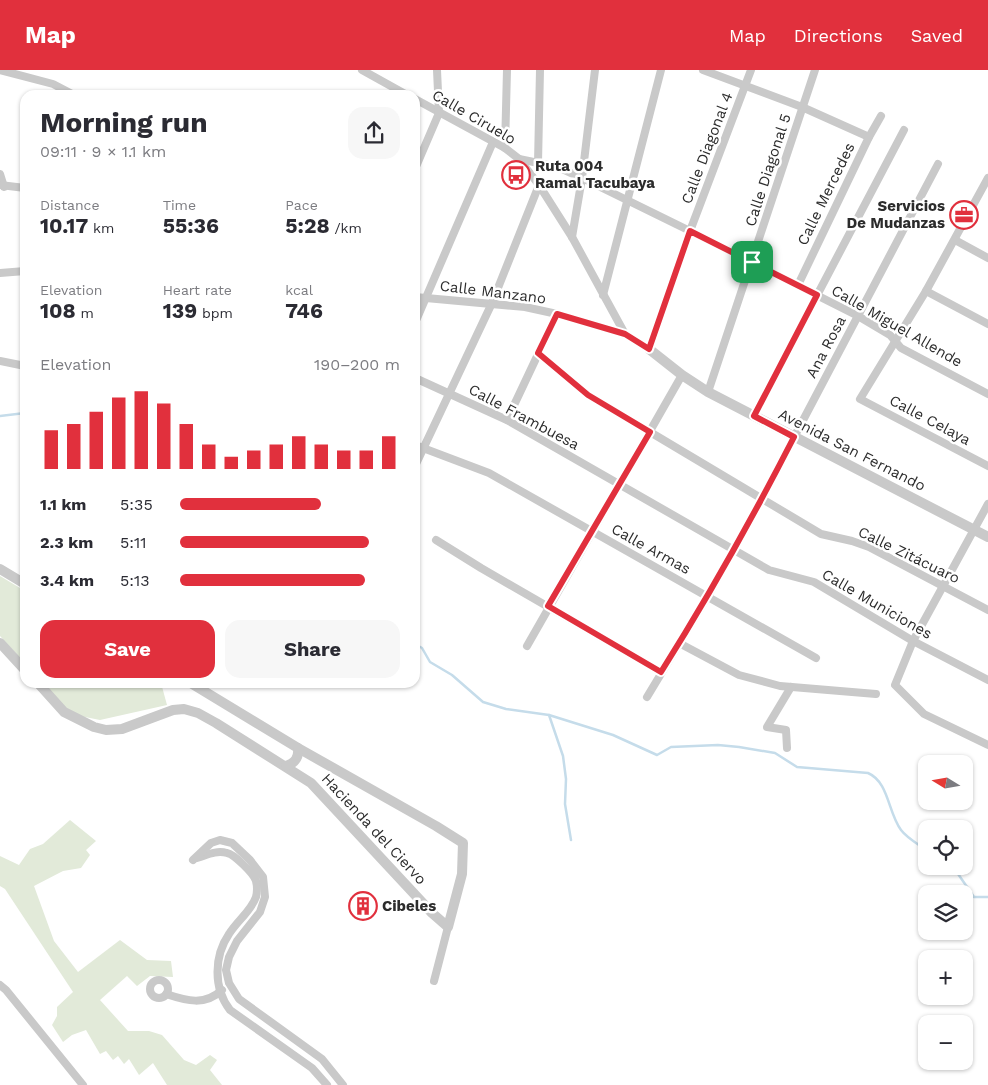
<!DOCTYPE html>
<html lang="en">
<head>
<meta charset="utf-8">
<style>
	body { margin:0; font-family:"Work Sans",sans-serif; background:#f7f7f7; color:#2b2b33; height:100vh; display:flex; flex-direction:column; font-size:19px; white-space:nowrap }
	* { box-sizing:border-box; margin:0 }
	p { font-size:16px; color:#7c7c81 }
	.icon { flex:none; width:28px; height:28px; fill:none; stroke:currentColor; stroke-width:2; stroke-linecap:round; stroke-linejoin:round }
	.map { position:relative; flex:1; overflow:hidden }
	.drawer { position:absolute; left:20px; top:20px; width:400px; height:598px; display:flex; flex-direction:column; background:#fff; border-radius:15px; box-shadow:0 1px 4px #0004 }
	.drawer>* { flex:none }
	.needle { width:32px; rotate:281deg }
	.tools { position:absolute; left:918px; top:685px; display:grid; gap:10px }
	.tools a { display:grid; place-items:center; width:55px; height:55px; border-radius:10px; background:#fff; box-shadow:0 1px 4px #0004; font-size:25px }
	.pin { position:absolute; display:grid; place-items:center; width:42px; height:42px; color:#fff; margin:-21px; border-radius:10px; box-shadow:0 2px 8px #0006 }
	.round { display:grid; place-items:center; flex:none; width:52px; height:52px; border-radius:15px; background:#f7f7f7 }
	.summary { display:flex; align-items:center; justify-content:space-between; height:85px; padding:0 20px }
	h1 { font-size:28px; font-weight:700; line-height:38px }
	.figures { display:grid; grid-template-columns:repeat(3,1fr); gap:8px; height:85px; padding:5px 20px }
	.figures div { display:grid; align-content:center }
	.figures b { font-size:21px; font-weight:700 }
	.figures small { font-size:14px; font-weight:400 }
	.figures p { font-size:14px }
	.chart { height:140px; padding:10px 20px }
	.chart p { display:flex; justify-content:space-between }
	.chart svg { width:100%; height:90px; margin-top:5px; stroke:#e1303d; stroke-width:6 }
	.action { display:flex; gap:10px; margin-top:auto; padding:10px 20px }
	.action a { flex:1; height:58px; border-radius:15px; background:#e1303d; color:#fff; font-size:20px; font-weight:700; line-height:58px; text-align:center }
	.action a+a { background:#f7f7f7; color:#2b2b33 }
	ul { padding:0 20px; list-style:none; font-size:16px }
	li { display:grid; grid-template-columns:80px 60px 1fr; align-items:center; height:38px }
	li i { height:12px; border-radius:6px; background:#e1303d }
	header { display:flex; align-items:center; gap:30px; box-sizing:border-box; height:70px; padding:0 25px; background:#e1303d; color:#fff }
	header strong { font-size:24px }
	nav { display:flex; gap:28px; margin-inline-start:auto; font-size:18px }
	.map>svg:first-child { display:block }
	.green { fill:#e2ead9 }
	.lines { fill:none; stroke-linecap:round; stroke-linejoin:round }
	.stream { stroke:#c5dcea; stroke-width:2.5 }
	.minor { stroke:#c9c9c9; stroke-width:8 }
	.tertiary { stroke:#c9c9c9; stroke-width:10 }
	.route-casing { stroke:#fff; stroke-width:10 }
	.route { stroke:#e1303d; stroke-width:6 }
	.labels { text-anchor:middle; stroke-width:5; stroke-linejoin:round; paint-order:stroke }
	.street-label { font-size:15px; fill:#2c2c2c; stroke:#fff }
	.poi-label { font-size:15px; font-weight:bold; fill:#2c2c2c; stroke:#fff; text-anchor:start }
</style>
</head>
<body>
<header>
<strong>Map</strong>
<nav><a>Map</a><a>Directions</a><a>Saved</a></nav>
</header>
<div class="map">
<svg width="988" height="1015" viewBox="0 0 988 1015">
	<rect width="100%" height="100%" fill="#fff"/>
	<g class="green">
		<path d="M0,506L25,521V593L0,566Z"/>
		<path d="M42,613H161L167,635L100,650L70,644Z"/>
		<path d="M70,750L96,771L86,780L90,785L81,798L63,801L34,816L54,871L78,902L120,870L147,890L171,891L173,907L150,906L137,916L127,906L100,930L128,961H149L162,965L184,990L196,995L210,985L217,990L210,1000L222,1015H167L153,993L139,1005L129,989L124,994L118,986L113,990L106,981L100,984L86,960L72,965L63,972L52,955L57,946V937L73,922L5,819L0,816V786L19,795L30,779L43,774Z"/>
	</g>
	<g class="lines">
		<g class="stream">
			<path d="M0,346L25,343"/>
			<path d="M415,574L422,578L430,592L452,605L483,632L506,639L549,645L563,686L566,709L565,734L571,770"/>
			<path d="M549,645L613,665L657,685L671,677L718,675L739,677L775,683L797,697L868,703C889,712 888,743 901,760C907,768 918,774 926,780"/>
			<path d="M949,796L956,801L974,827H988"/>
		</g>
		<g class="minor">
			<path d="M0,0L53,14L74,25"/>
			<path d="M362,0L407,25"/>
			<path d="M703,0L802,37L869,67"/>
			<path d="M415,29L505,78L519,89L539,115L572,167L625,264L649,279L690,161L751,0"/>
			<path d="M505,78L507,0"/>
			<path d="M519,89L558,97L582,108L690,161L858,246L890,265L901,278L988,324"/>
			<path d="M538,93L540,0"/>
			<path d="M415,99L439,43L437,0"/>
			<path d="M0,104L4,117"/>
			<path d="M988,108L926,221L860,329L988,396"/>
			<path d="M0,115L25,118"/>
			<path d="M572,167L582,108L595,0"/>
			<path d="M955,170L988,188"/>
			<path d="M0,203L25,201"/>
			<path d="M798,215L869,67L881,46"/>
			<path d="M926,221L988,254"/>
			<path d="M603,225L661,0"/>
			<path d="M415,227L525,237L557,244L625,264"/>
			<path d="M415,253L493,72"/>
			<path d="M538,283L588,325L821,464L852,471L869,477L988,540"/>
			<path d="M0,291L25,296"/>
			<path d="M415,308L507,350L769,500L814,512L913,571L988,610"/>
			<path d="M708,322L815,0"/>
			<path d="M754,345L904,60"/>
			<path d="M507,350L557,244"/>
			<path d="M415,375L489,403L816,588"/>
			<path d="M415,396L492,233L539,115"/>
			<path d="M988,434L913,571L895,615L924,644L988,675"/>
			<path d="M436,470L481,498L661,602"/>
			<path d="M679,573L739,605L780,616L876,624"/>
			<path d="M527,576L682,305"/>
			<path d="M647,627L708,526L762,428L938,94"/>
			<path d="M787,678L786,660L767,657L791,617"/>
			<path d="M197,788C207,785 216,780 227,783C234,784 254,804 256,811C257,815 257,823 256,827C251,841 237,851 229,864C214,886 213,918 230,940L312,998L327,1015"/>
			<path d="M193,790L211,773L220,770L232,773L250,790L263,807L265,827L260,842L237,871L229,887L226,900L229,913L239,929L322,989L343,1015"/>
			<circle cx="159" cy="919" r="9"/>
			<path d="M434,911L448,857"/>
			<path d="M0,915L6,920L83,1015"/>
			<path d="M166,924C187,931 205,936 222,920"/>
		</g>
		<g class="tertiary">
			<path d="M649,279L682,305L708,322L988,467"/>
			<path d="M0,499L25,514"/>
			<path d="M0,573L25,600"/>
			<path d="M37,612L64,642L94,657L106,660L122,659L173,640L184,639L198,643L216,653L311,713L432,843L448,857L462,804L463,773L436,756L298,678L189,612"/>
			<path d="M286,696C295,693 299,688 298,678"/>
		</g>
	</g>
	<g class="lines">
		<defs>
			<path id="route" d="M690,161L817,225L754,346L794,367C753,447 709,526 661,602L548,536L650,362L588,325L538,283L557,244L625,264L649,279Z"/>
		</defs>
		<use href="#route" class="route-casing"/>
		<use href="#route" class="route"/>
	</g>
	<defs>
		<symbol id="bus-ring" viewBox="-11 -11 22 22"><circle r="9.5" fill="#fff" stroke="#e1303d" stroke-width="1.5"/><path d="M-5-6H5V4H4V6H2V4H-2V6H-4V4H-5ZM-3.5-4V0h7V-4ZM-3.5 1.2v1.5H-2V1.2ZM2 1.2v1.5H3.5V1.2Z" fill="#e1303d"/></symbol>
		<symbol id="office-ring" viewBox="-11 -11 22 22"><circle r="9.5" fill="#fff" stroke="#e1303d" stroke-width="1.5"/><path d="M-6-3h4V-5.5h4V-3h4V5H-6ZM-1-4.5V-3h2v-1.5ZM-6 0V1H6V0Z" fill="#e1303d"/></symbol>
		<symbol id="building-ring" viewBox="-11 -11 22 22"><circle r="9.5" fill="#fff" stroke="#e1303d" stroke-width="1.5"/><path d="M-4-6H4V6H1V3H-1V6H-4ZM-2.5-4.3h1.7v1.8h-1.7ZM.8-4.3h1.7v1.8H.8ZM-2.5-1h1.7V.8h-1.7ZM.8-1h1.7V.8H.8Z" fill="#e1303d"/></symbol>
	</defs>
	<g fill-rule="evenodd">
		<use href="#bus-ring" x="500" y="89" width="32" height="32"/>
		<use href="#office-ring" x="948" y="129" width="32" height="32"/>
		<use href="#building-ring" x="347" y="820" width="32" height="32"/>
	</g>
	<g class="labels">
		<g class="street-label">
			<text transform="translate(474 47) rotate(30)" y="5">Calle Ciruelo</text>
			<text transform="translate(707 78) rotate(-69)" y="5">Calle Diagonal 4</text>
			<text transform="translate(768 100) rotate(-72)" y="5">Calle Diagonal 5</text>
			<text transform="translate(826 124) rotate(-64)" y="5">Calle Mercedes</text>
			<text transform="translate(493 222) rotate(7)" y="5">Calle Manzano</text>
			<text transform="translate(897 256) rotate(30)" y="5">Calle Miguel Allende</text>
			<text transform="translate(826 277) rotate(-62)" y="5">Ana Rosa</text>
			<text transform="translate(524 347) rotate(28)" y="5">Calle Frambuesa</text>
			<text transform="translate(930 350) rotate(28)" y="5">Calle Celaya</text>
			<text transform="translate(852 380) rotate(27)" y="5">Avenida San Fernando</text>
			<text transform="translate(651 479) rotate(29)" y="5">Calle Armas</text>
			<text transform="translate(909 485) rotate(26)" y="5">Calle Zitácuaro</text>
			<text transform="translate(877 534) rotate(30)" y="5">Calle Municiones</text>
			<text transform="translate(374 759) rotate(47)" y="5">Hacienda del Ciervo</text>
		</g>
		<g class="poi-label">
			<text x="535" y="101">Ruta 004<tspan x="535" dy="17">Ramal Tacubaya</tspan></text>
			<text x="945" y="141" text-anchor="end">Servicios<tspan x="945" dy="17">De Mudanzas</tspan></text>
			<text x="382" y="841">Cibeles</text>
		</g>
	</g>
</svg>
<div class="tools">
<a><svg class="needle" viewBox="-14 -14 28 28"><path d="M0-13l5 13h-10z" fill="#e53935"/><path d="M0 13l5-13h-10z" fill="#7c7c81"/></svg></a>
<a><svg class="icon" aria-label="locate" viewBox="0 0 24 24"><circle cx="12" cy="12" r="6"/><path d="M12 2v4M12 18v4M2 12h4M18 12h4"/></svg></a>
<a><svg class="icon" aria-label="layers" viewBox="0 0 24 24"><path d="M12 4l9 5-9 5-9-5zM3 14l9 5 9-5"/></svg></a>
<a>+</a>
<a>−</a>
</div>
<div class="pin" style="left:752px;top:192px;background:#1e9e55"><svg class="icon" aria-label="arrive" viewBox="0 0 24 24"><path d="M6 21V4h12l-3 4 3 4H6"/></svg></div>
<section class="drawer">
<div class="summary"><div><h1>Morning run</h1><p>09:11 · 9 × 1.1 km</p></div><a class="round"><svg class="icon" aria-label="share" viewBox="0 0 24 24"><path d="M12 15V3M7 8l5-5 5 5M5 13v7h14v-7"/></svg></a></div>
<div class="figures">
<div><p>Distance</p><b>10.17<small> km</small></b></div>
<div><p>Time</p><b>55:36</b></div>
<div><p>Pace</p><b>5:28<small> /km</small></b></div>
</div>
<div class="figures">
<div><p>Elevation</p><b>108<small> m</small></b></div>
<div><p>Heart rate</p><b>139<small> bpm</small></b></div>
<div><p>kcal</p><b>746</b></div>
</div>
<div class="chart"><p><span>Elevation</span>190–200 m</p>
<svg viewBox="0 0 160 44" preserveAspectRatio="none"><path d="M5 44V25M15 44V22M25 44V16M35 44V9M45 44V6M55 44V12M65 44V22M75 44V32M85 44V38M95 44V35M105 44V32M115 44V28M125 44V32M135 44V35M145 44V35M155 44V28"/></svg>
</div>
<ul>
<li><b>1.1 km</b>5:35<i style="width:64%"></i></li>
<li><b>2.3 km</b>5:11<i style="width:86%"></i></li>
<li><b>3.4 km</b>5:13<i style="width:84%"></i></li>
</ul>
<div class="action"><a>Save</a><a>Share</a></div>
</section>
</div>
</body>
</html>
